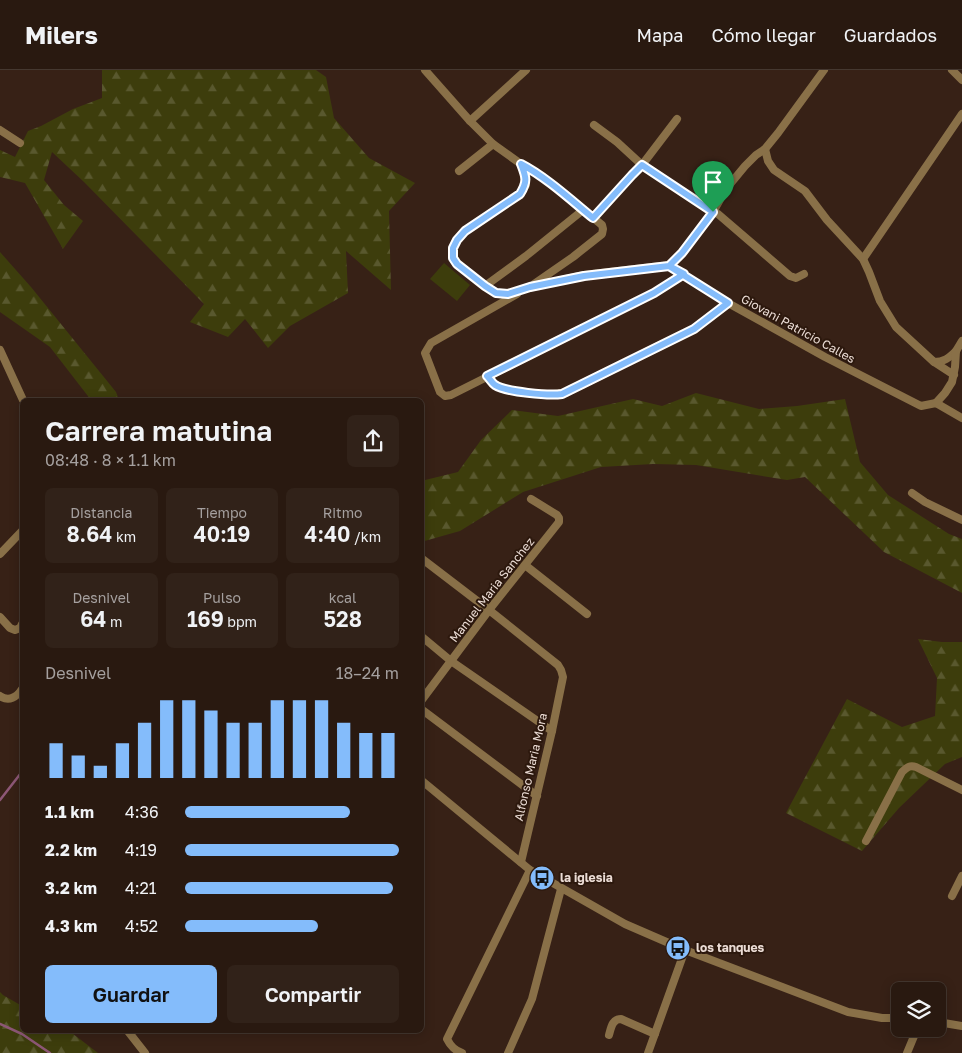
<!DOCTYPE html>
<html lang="es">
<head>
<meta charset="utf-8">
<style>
	body { margin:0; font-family:"Golos Text",sans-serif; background:#312219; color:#f1f3f6; height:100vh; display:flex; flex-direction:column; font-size:19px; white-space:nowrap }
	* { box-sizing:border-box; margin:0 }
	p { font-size:16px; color:#a5a09f }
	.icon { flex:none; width:28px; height:28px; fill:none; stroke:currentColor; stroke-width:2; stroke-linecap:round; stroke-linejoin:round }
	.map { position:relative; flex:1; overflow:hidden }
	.panel { position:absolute; left:20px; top:328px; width:404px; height:635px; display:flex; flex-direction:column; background:#291910; border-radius:8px; box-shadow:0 2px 12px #0003,0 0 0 1px #453830 }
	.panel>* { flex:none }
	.controls { position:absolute; left:891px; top:912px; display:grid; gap:10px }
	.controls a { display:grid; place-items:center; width:55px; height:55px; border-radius:8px; background:#291910; box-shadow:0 2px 12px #0003,0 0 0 1px #453830; font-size:25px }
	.pin { position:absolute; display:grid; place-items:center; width:42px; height:42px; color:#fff; margin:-51px -21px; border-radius:50% 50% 50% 0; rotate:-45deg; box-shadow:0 0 5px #0007 }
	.pin .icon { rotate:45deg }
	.round { display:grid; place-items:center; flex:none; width:52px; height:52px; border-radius:8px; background:#312219 }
	.summary { display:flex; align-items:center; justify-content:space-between; height:85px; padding:0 25px }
	h1 { font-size:28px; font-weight:600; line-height:38px }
	.stats { display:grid; grid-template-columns:repeat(3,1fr); gap:8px; height:85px; padding:5px 25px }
	.stats div { display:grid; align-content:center; border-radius:8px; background:#312219; text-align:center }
	.stats b { font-size:21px; font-weight:600 }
	.stats small { font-size:14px; font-weight:400 }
	.stats p { font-size:14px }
	.chart { height:140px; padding:10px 25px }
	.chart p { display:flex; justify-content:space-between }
	.chart svg { width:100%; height:90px; margin-top:5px; stroke:#84bcfb; stroke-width:6 }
	.action { display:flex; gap:10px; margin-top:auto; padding:10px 25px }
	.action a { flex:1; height:58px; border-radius:8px; background:#84bcfb; color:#111; font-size:20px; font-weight:600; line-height:58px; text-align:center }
	.action a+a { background:#312219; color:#f1f3f6 }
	ul { padding:0 25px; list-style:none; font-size:16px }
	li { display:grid; grid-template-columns:80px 60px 1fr; align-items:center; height:38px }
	li i { height:12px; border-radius:6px; background:#84bcfb }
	header { display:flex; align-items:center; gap:30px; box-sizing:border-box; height:70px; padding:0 25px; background:#291910; border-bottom:1px solid #453830 }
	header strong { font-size:24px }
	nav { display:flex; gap:28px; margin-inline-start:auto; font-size:18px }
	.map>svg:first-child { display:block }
	.forest { fill:url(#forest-firs) }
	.green { fill:#3d3d0c }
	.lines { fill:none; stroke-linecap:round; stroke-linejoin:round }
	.stream { stroke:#8d5776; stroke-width:2.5 }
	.street { stroke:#897048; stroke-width:8 }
	.route-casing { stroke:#fff; stroke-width:10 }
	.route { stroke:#84bcfb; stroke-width:6 }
	.labels { text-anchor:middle; stroke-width:4; stroke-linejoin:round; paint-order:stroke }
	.street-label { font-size:12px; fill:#ebdcd5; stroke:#2c180d }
	.poi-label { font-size:12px; font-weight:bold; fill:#ebdcd5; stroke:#2c180d; text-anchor:start }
</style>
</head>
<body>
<header>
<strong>Milers</strong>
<nav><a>Mapa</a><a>Cómo llegar</a><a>Guardados</a></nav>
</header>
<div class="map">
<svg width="962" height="983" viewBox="0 0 962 983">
	<defs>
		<pattern id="forest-firs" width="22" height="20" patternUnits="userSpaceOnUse" patternTransform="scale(1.25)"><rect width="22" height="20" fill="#3d3d0c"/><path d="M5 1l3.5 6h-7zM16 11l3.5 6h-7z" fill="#59582e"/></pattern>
	</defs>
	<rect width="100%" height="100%" fill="#372116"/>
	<g class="forest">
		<path d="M102,0H316L326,7L334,48L369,88L415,113L389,141L391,220L346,181L348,223L290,256L268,278L245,249L228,267L190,252L204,234L84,112L52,82L44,110L64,135L83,151L63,179L25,113L0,107V80L15,87L28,61L41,56L73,39L102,28Z"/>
		<path d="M0,182L31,217L116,322L119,330H91L50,277L0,242Z"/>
		<path d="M696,323L759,339L797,336L845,329L860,392L888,425L949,464L962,469V523L884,482L805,407L787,410L696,395L653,394L601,397L523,422L460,461L421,472V411L458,402L481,370L512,340L558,346L633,329L662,336Z"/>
		<path d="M918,569L942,572H962V687L945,694L899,738L862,781L786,743L847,629L902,657L935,646L937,608Z"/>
		<path d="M0,922L3,925L22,936V960H68L98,983H0Z"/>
	</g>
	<path class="green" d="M444,193L470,215L457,231L430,209Z"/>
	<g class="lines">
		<g class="stream">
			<path d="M0,730L21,703"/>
			<path d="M0,954L22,964L50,983"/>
		</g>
		<g class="street">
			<path d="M425,0L470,51L493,74L521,94L526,105V115L520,124L465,161L457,170L453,178V188L457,194L485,216L496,223L508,224L530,217L584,205L669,195L728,233L825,287L921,336L936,333L962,348"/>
			<path d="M952,0L962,10"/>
			<path d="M470,51L526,0"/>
			<path d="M594,55L617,72L642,95L713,142L718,144L790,206L796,208L804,204"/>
			<path d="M0,60L20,73"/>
			<path d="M765,79L768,91L774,100L805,121L827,150L863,189L869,202L880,231L896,257L934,292C944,292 949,288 956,281"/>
			<path d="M521,94C548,108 578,136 602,155L603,159L602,164L573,187L534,214"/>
			<path d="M459,101L493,74"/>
			<path d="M593,148L632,105L642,95L677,49"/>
			<path d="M863,189L962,44"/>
			<path d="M669,195L682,183L713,142L726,119L745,96L756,85L765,79L778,63L824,0"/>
			<path d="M485,216L526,186L583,140"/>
			<path d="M517,224L431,273L425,283L440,322L445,326L451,325L654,223L684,204"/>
			<path d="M0,280L23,330"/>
			<path d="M934,292L954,305"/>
			<path d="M487,306C490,309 492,313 495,315C506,322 550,326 563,323L694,259L728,233"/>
			<path d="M936,333L945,323L952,312L955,297L956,281L962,271"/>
			<path d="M912,423L925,432L962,450"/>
			<path d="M0,484L22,461"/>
			<path d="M421,488L489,540L558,595L561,600L563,607L552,661L521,792"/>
			<path d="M525,495L587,544"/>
			<path d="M0,547L10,558L15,560L20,558L22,554"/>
			<path d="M421,566L451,591L552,661"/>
			<path d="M0,626C9,632 17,627 22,619"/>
			<path d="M421,631L489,540L559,452V448L557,445L531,429"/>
			<path d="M421,639L537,726"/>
			<path d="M421,710L530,800L625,854L685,880L848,942L882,948H900"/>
			<path d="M866,771L902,702C907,697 910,695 916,697L962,720"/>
			<path d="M952,826L962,806"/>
			<path d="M938,952L962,956"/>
			<path d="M127,960L145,983"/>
			<path d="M609,965C611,958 612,949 621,949L655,964"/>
			<path d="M462,983C455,980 451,977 447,969L530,800"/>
			<path d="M508,983L532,929L561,819"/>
			<path d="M648,983L685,880"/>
			<path d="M907,983L917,959"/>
		</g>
	</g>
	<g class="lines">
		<defs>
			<path id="route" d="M713,142L642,95L632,105L593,148C571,130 546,107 521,94C526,107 528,111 520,124L465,161L457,170L453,178V188L457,194L485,216L496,223L508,224L530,217L584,206L669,196L728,233L694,259L562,324C549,326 506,322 495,315C492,313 490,309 487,306L654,223L684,204L669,196L682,183L713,142"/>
		</defs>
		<use href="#route" class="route-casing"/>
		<use href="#route" class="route"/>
	</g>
	<defs>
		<symbol id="bus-disc" viewBox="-11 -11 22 22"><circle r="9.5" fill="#84bcfb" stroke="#2c180d"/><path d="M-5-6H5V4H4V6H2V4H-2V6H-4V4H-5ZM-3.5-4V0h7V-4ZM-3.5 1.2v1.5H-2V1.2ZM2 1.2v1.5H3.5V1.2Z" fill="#111"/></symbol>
	</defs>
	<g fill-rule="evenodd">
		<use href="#bus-disc" x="528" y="794" width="28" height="28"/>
		<use href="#bus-disc" x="664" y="864" width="28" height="28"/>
	</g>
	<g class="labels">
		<g class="street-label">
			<text transform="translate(798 259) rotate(29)" y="4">Giovani Patricio Calles</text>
			<text transform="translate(492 520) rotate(-52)" y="4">Manuel Maria Sanchez</text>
			<text transform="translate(531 697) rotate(-77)" y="4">Alfonso Maria Mora</text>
		</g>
		<g class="poi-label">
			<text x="560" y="812">la iglesia</text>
			<text x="696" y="882">los tanques</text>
		</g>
	</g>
</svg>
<div class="controls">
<a><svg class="icon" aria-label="layers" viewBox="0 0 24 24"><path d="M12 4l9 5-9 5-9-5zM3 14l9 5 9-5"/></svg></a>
</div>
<div class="pin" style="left:713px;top:142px;background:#1e9e55"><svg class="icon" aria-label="arrive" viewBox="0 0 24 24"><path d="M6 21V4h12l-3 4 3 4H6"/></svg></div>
<section class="panel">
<div class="summary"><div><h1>Carrera matutina</h1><p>08:48 · 8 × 1.1 km</p></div><a class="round"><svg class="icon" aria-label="share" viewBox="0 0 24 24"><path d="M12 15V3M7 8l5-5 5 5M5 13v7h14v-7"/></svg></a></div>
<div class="stats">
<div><p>Distancia</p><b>8.64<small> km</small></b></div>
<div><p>Tiempo</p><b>40:19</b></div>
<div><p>Ritmo</p><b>4:40<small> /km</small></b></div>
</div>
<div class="stats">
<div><p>Desnivel</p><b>64<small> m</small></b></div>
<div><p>Pulso</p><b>169<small> bpm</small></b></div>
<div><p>kcal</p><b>528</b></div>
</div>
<div class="chart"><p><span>Desnivel</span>18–24 m</p>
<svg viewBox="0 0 160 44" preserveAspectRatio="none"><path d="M5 44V27M15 44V33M25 44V38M35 44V27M45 44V17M55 44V6M65 44V6M75 44V11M85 44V17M95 44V17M105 44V6M115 44V6M125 44V6M135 44V17M145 44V22M155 44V22"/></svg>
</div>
<ul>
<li><b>1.1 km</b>4:36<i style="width:77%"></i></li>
<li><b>2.2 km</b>4:19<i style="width:100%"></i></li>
<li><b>3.2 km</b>4:21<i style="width:97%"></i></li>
<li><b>4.3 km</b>4:52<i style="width:62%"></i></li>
</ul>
<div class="action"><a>Guardar</a><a>Compartir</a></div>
</section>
</div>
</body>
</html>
